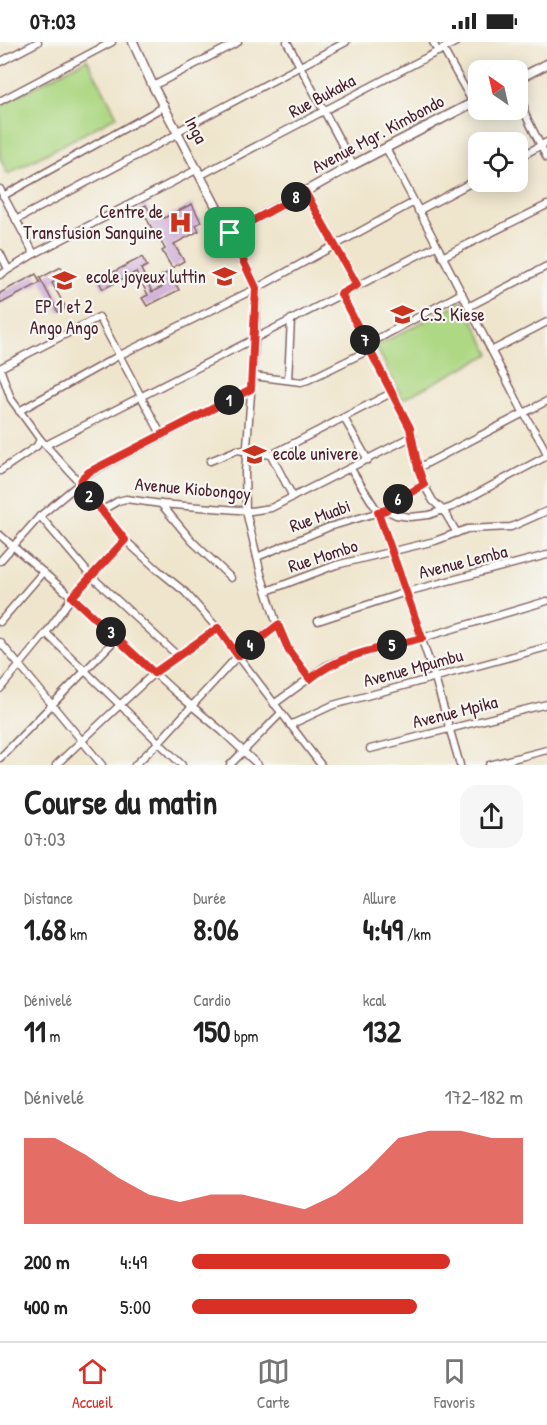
<!DOCTYPE html>
<html lang="fr">
<head>
<meta charset="utf-8">
<style>
	body { margin:0; font-family:"Patrick Hand",sans-serif; background:#f6f6f6; color:#222; height:100vh; display:flex; flex-direction:column; font-size:22px; white-space:nowrap }
	* { box-sizing:border-box; margin:0 }
	p { font-size:20px; color:#767676 }
	.icon { flex:none; width:33px; height:33px; fill:none; stroke:currentColor; stroke-width:2; stroke-linecap:round; stroke-linejoin:round }
	.map { position:relative; height:723px; overflow:hidden }
	.sheet { display:flex; flex-direction:column; background:#fff; flex:1 }
	.sheet>* { flex:none }
	.needle { width:39px; rotate:326deg }
	.tools { position:absolute; left:468px; top:18px; display:grid; gap:12px }
	.tools a { display:grid; place-items:center; width:60px; height:60px; border-radius:12px; background:#fff; box-shadow:0 3px 15px #0003; font-size:30px }
	.pin { position:absolute; display:grid; place-items:center; width:51px; height:51px; color:#fff; margin:-26px; border-radius:12px; box-shadow:0 3px 9px #0006 }
	.km { position:absolute; width:30px; height:30px; margin:-15px; border-radius:50%; background:#222; color:#fff; font-size:16px; line-height:30px; text-align:center }
	.round { display:grid; place-items:center; flex:none; width:63px; height:63px; border-radius:18px; background:#f6f6f6 }
	.summary { display:flex; align-items:center; justify-content:space-between; height:102px; padding:0 24px }
	h1 { font-size:33px; font-weight:800; line-height:45px }
	.metrics { display:grid; grid-template-columns:repeat(3,1fr); gap:9px; height:102px; padding:6px 24px }
	.metrics div { display:grid; align-content:center }
	.metrics b { font-size:30px; font-weight:800 }
	.metrics small { font-size:16px; font-weight:400 }
	.metrics p { font-size:16px }
	.chart { height:168px; padding:12px 24px }
	.chart p { display:flex; justify-content:space-between }
	.chart svg { width:100%; height:108px; margin-top:6px; fill:#d93025; opacity:.7 }
	ul { padding:0 24px; list-style:none; font-size:20px }
	li { display:grid; grid-template-columns:96px 72px 1fr; align-items:center; height:45px }
	li i { height:15px; border-radius:8px; background:#d93025 }
	.status { display:flex; justify-content:space-between; align-items:center; height:42px; padding:0 30px; background:#fff; direction:ltr }
	.status svg { height:16px; fill:currentColor }
	.dock { display:flex; justify-content:space-around; align-items:center; height:84px; border-top:2px solid #e0e0e0; background:#fff; font-size:16px; color:#767676 }
	.dock a { display:grid; justify-items:center; gap:3px }
	.dock .selected { color:#d93025 }
	.map>svg:first-child { display:block }
	.green { fill:#aed884; stroke:#7c7c58; stroke-width:1.5 }
	.building { fill:#cca9d6 }
	.lines { fill:none; stroke-linecap:round; stroke-linejoin:round }
	.street-casing { stroke:#846463; stroke-width:9 }
	.secondary-casing { stroke:#846463; stroke-width:11 }
	.street { stroke:#fff; stroke-width:6 }
	.secondary { stroke:#fff; stroke-width:8 }
	.route-casing { stroke:#fff; stroke-width:12 }
	.route { stroke:#d93025; stroke-width:8 }
	.labels { text-anchor:middle; stroke-width:4.5; stroke-linejoin:round; paint-order:stroke }
	.street-label { font-size:18px; fill:#4a1f2b; stroke:#f6f6f2 }
	.poi-label { font-size:18px; fill:#4a1f2b; stroke:#f6f6f2; text-anchor:end }
</style>
</head>
<body>
<div class="status"><b>07:03</b><svg viewBox="0 0 49 12"><path d="M0 12V9h3v3zM5 12V6h3v6zM10 12V3h3v9zM15 12V0h3v12zM26 1h20v11H26zM47 4h2v5h-2z"/></svg></div>
<div class="map">
<svg width="547" height="723" viewBox="0 0 547 723">
	<rect width="100%" height="100%" fill="#f6f6f2"/>
	<filter id="ink" filterUnits="userSpaceOnUse"><feTurbulence type="fractalNoise" baseFrequency=".0167" numOctaves="2"/><feDisplacementMap in="SourceGraphic" scale="12" xChannelSelector="R" yChannelSelector="G"/><feConvolveMatrix kernelMatrix="1 2 1 2 8 2 1 2 1" color-interpolation-filters="sRGB"/></filter>
	<filter id="wash" filterUnits="userSpaceOnUse"><feTurbulence type="fractalNoise" baseFrequency=".008" numOctaves="4" result="noise"/><feDisplacementMap in="SourceGraphic" scale="24" xChannelSelector="R" yChannelSelector="G"/><feGaussianBlur stdDeviation="1.35" result="paint"/><feColorMatrix in="noise" values="0 0 0 0 0 0 0 0 0 0 0 0 0 0 0 0 0 1.4 0 .05"/><feComposite in="paint" operator="in"/></filter>
	<g filter="url(#wash)">
		<rect width="100%" height="100%" fill="#efe5cc"/>
		<g class="green">
			<path d="M87,17L117,74L8,132L0,116V63Z"/>
			<path d="M463,259L490,312L403,357L376,304Z"/>
		</g>
		<g id="blocks">
			<g class="building">
				<path d="M192,162L201,180L196,183L199,189L174,202L184,219L172,226L162,209L165,207L160,198L158,199L144,171L142,172L139,167L146,163L152,174L161,170L164,176Z"/>
				<path d="M142,215L147,224L141,227L152,250L164,244L159,235L169,230L179,248L147,264L142,256L148,253L136,230L103,247L98,238Z"/>
				<path d="M61,225L65,234L52,241L66,266L58,270L40,236Z"/>
				<path d="M36,232L40,241L0,262V251Z"/>
			</g>
		</g>
	</g>
	<g filter="url(#ink)">
		<use href="#blocks" fill-opacity="0" stroke="#846463" stroke-width="1.5"/>
		<g class="lines">
			<defs>
				<g id="street">
					<path d="M287,0L353,123"/>
					<path d="M433,0L438,10"/>
					<path d="M443,7L473,61"/>
					<path d="M0,20L38,0"/>
					<path d="M520,36L525,72L547,116"/>
					<path d="M153,44L238,0"/>
					<path d="M0,59L112,0"/>
					<path d="M178,89L346,0"/>
					<path d="M386,106C432,193 477,280 522,368C530,383 540,396 547,412"/>
					<path d="M518,116L547,100"/>
					<path d="M201,133L456,0"/>
					<path d="M0,147L34,212L198,127"/>
					<path d="M305,150L357,243"/>
					<path d="M3,154L165,64"/>
					<path d="M418,169L478,137"/>
					<path d="M16,178L179,91"/>
					<path d="M230,191L257,246L255,299L245,430L246,469L261,532L277,583L289,609L310,637"/>
					<path d="M0,211L8,227"/>
					<path d="M442,215L547,163"/>
					<path d="M0,233L34,212"/>
					<path d="M341,252L410,386L418,426L424,443L433,459L444,469L457,491"/>
					<path d="M470,264L547,224"/>
					<path d="M493,308L547,280"/>
					<path d="M0,326L11,357L40,397L80,441L125,498L158,528L185,550L217,586L321,723"/>
					<path d="M0,326L99,275L162,394"/>
					<path d="M253,334L301,340L308,338L365,310L374,299L462,251"/>
					<path d="M288,338L291,277"/>
					<path d="M19,369L120,313L257,246L414,160"/>
					<path d="M344,376L368,418"/>
					<path d="M46,403L436,204"/>
					<path d="M271,413L293,455"/>
					<path d="M210,419L237,408L271,413L393,350"/>
					<path d="M418,426L547,359"/>
					<path d="M351,427L378,470L435,636L460,723"/>
					<path d="M0,429L37,404L40,397"/>
					<path d="M161,462L192,499L231,536"/>
					<path d="M386,468L396,473L410,475L429,473L452,465L547,414"/>
					<path d="M101,469L118,459L126,457L161,462L251,469L271,466L413,394"/>
					<path d="M40,474L90,533L178,614"/>
					<path d="M0,493L72,555L174,649L223,690L258,723"/>
					<path d="M257,515L329,485L386,468L395,459L424,443"/>
					<path d="M0,519L40,474L80,441L84,434L251,347"/>
					<path d="M267,549L336,523L435,499L467,487L511,485L547,469"/>
					<path d="M318,579L406,550L547,513"/>
					<path d="M0,580L43,530"/>
					<path d="M46,591L182,723"/>
					<path d="M0,600L102,723"/>
					<path d="M0,647L46,591L72,555L125,498"/>
					<path d="M274,662L326,624L345,616L422,596L547,559"/>
					<path d="M290,683L333,663L547,605"/>
					<path d="M370,707L547,662"/>
					<path d="M0,716L117,596"/>
					<path d="M56,723L154,631L217,586"/>
					<path d="M135,723L159,700L244,607L277,583"/>
					<path d="M230,723L281,671"/>
					<path d="M489,723L547,708"/>
				</g>
				<g id="secondary">
					<path d="M133,0L153,44L230,191L353,123L478,58"/>
					<path d="M518,37L547,22"/>
				</g>
			</defs>
			<use href="#street" class="street-casing"/>
			<use href="#secondary" class="secondary-casing"/>
			<use href="#street" class="street"/>
			<use href="#secondary" class="secondary"/>
		</g>
	</g>
	<g class="lines" filter="url(#ink)">
		<defs>
			<path id="route" d="M305,150L357,243L341,252L410,386L418,426L424,443L395,459L386,468L378,470L422,596C383,606 342,611 310,637L289,609L278,583L238,614L218,586L154,631L72,555L125,498L80,441L84,434L89,430L251,347L256,246L230,191Z"/>
		</defs>
		<use href="#route" class="route-casing"/>
		<use href="#route" class="route"/>
	</g>
	<defs>
		<symbol id="hospital-bare" viewBox="-9 -9 18 18"><path d="M-5-5h3v3.5h4V-5h3V5h-3V1.5h-4V5h-3Z" fill="#c8321e" stroke="#f6f6f2" stroke-width="2.5" paint-order="stroke"/></symbol>
		<symbol id="university-bare" viewBox="-9 -9 18 18"><path d="M0-5L7-2L0 1L-7-2ZM-4 1L0 2.5L4 1V4Q0 6-4 4Z" fill="#c8321e" stroke="#f6f6f2" stroke-width="2.5" paint-order="stroke"/></symbol>
		<symbol id="school-bare" viewBox="-9 -9 18 18"><path d="M0-5L7-2L0 1L-7-2ZM-4 1L0 2.5L4 1V4Q0 6-4 4Z" fill="#c8321e" stroke="#f6f6f2" stroke-width="2.5" paint-order="stroke"/></symbol>
	</defs>
	<g fill-rule="evenodd">
		<use href="#hospital-bare" x="164" y="164" width="33" height="33"/>
		<use href="#university-bare" x="208" y="218" width="33" height="33"/>
		<use href="#school-bare" x="48" y="222" width="33" height="33"/>
		<use href="#school-bare" x="386" y="256" width="33" height="33"/>
		<use href="#university-bare" x="238" y="396" width="33" height="33"/>
	</g>
	<g class="labels">
		<g class="street-label">
			<text transform="translate(322 54) rotate(-28)" y="6">Rue Bukaka</text>
			<text transform="translate(196 88) rotate(62)" y="6">Inga</text>
			<text transform="translate(378 92) rotate(-28)" y="6">Avenue Mgr. Kimbondo</text>
			<text transform="translate(193 447) rotate(5)" y="6">Avenue Kiobongoy</text>
			<text transform="translate(320 474) rotate(-20)" y="6">Rue Muabi</text>
			<text transform="translate(323 514) rotate(-18)" y="6">Rue Mombo</text>
			<text transform="translate(463 520) rotate(-14)" y="6">Avenue Lemba</text>
			<text transform="translate(413 626) rotate(-15)" y="6">Avenue Mpumbu</text>
			<text transform="translate(455 670) rotate(-14)" y="6">Avenue Mpika</text>
		</g>
		<g class="poi-label">
			<text x="163" y="176">Centre de<tspan x="163" dy="21">Transfusion Sanguine</tspan></text>
			<text x="206" y="241">ecole joyeux luttin</text>
			<text x="64" y="271" text-anchor="middle">EP 1 et 2<tspan x="64" dy="21">Ango Ango</tspan></text>
			<text x="420" y="279" text-anchor="start">C.S. Kiese</text>
			<text x="273" y="418" text-anchor="start">ecole univere</text>
		</g>
	</g>
</svg>
<div class="tools">
<a><svg class="needle" viewBox="-14 -14 28 28"><path d="M0-13l5 13h-10z" fill="#e53935"/><path d="M0 13l5-13h-10z" fill="#767676"/></svg></a>
<a><svg class="icon" aria-label="locate" viewBox="0 0 24 24"><circle cx="12" cy="12" r="6"/><path d="M12 2v4M12 18v4M2 12h4M18 12h4"/></svg></a>
</div>
<div class="pin" style="left:230px;top:191px;background:#1e9e55"><svg class="icon" aria-label="arrive" viewBox="0 0 24 24"><path d="M6 21V4h12l-3 4 3 4H6"/></svg></div>
<b class="km" style="left:229px;top:358px">1</b>
<b class="km" style="left:89px;top:454px">2</b>
<b class="km" style="left:111px;top:590px">3</b>
<b class="km" style="left:250px;top:603px">4</b>
<b class="km" style="left:392px;top:603px">5</b>
<b class="km" style="left:398px;top:457px">6</b>
<b class="km" style="left:365px;top:298px">7</b>
<b class="km" style="left:296px;top:155px">8</b>
</div>
<section class="sheet">
<div class="summary"><div><h1>Course du matin</h1><p>07:03</p></div><a class="round"><svg class="icon" aria-label="share" viewBox="0 0 24 24"><path d="M12 15V3M7 8l5-5 5 5M5 13v7h14v-7"/></svg></a></div>
<div class="metrics">
<div><p>Distance</p><b>1.68<small> km</small></b></div>
<div><p>Durée</p><b>8:06</b></div>
<div><p>Allure</p><b>4:49<small> /km</small></b></div>
</div>
<div class="metrics">
<div><p>Dénivelé</p><b>11<small> m</small></b></div>
<div><p>Cardio</p><b>150<small> bpm</small></b></div>
<div><p>kcal</p><b>132</b></div>
</div>
<div class="chart"><p><span>Dénivelé</span>172–182 m</p>
<svg viewBox="0 0 160 44" preserveAspectRatio="none"><path d="M0 44V9L10 9L20 16L30 25L40 32L50 35L60 32L70 32L80 35L90 38L100 32L110 22L120 9L130 6L140 6L150 9L160 9V44z"/></svg>
</div>
<ul>
<li><b>200 m</b>4:49<i style="width:78%"></i></li>
<li><b>400 m</b>5:00<i style="width:68%"></i></li>
</ul>
</section>
<nav class="dock">
<a class="selected"><svg class="icon" aria-label="home" viewBox="0 0 24 24"><path d="M3 11l9-7 9 7M6 9v11h12V9"/></svg>Accueil</a>
<a><svg class="icon" aria-label="map" viewBox="0 0 24 24"><path d="M3 6l6-2 6 2 6-2v14l-6 2-6-2-6 2zM9 4v14M15 6v14"/></svg>Carte</a>
<a><svg class="icon" aria-label="saved" viewBox="0 0 24 24"><path d="M7 4h10v16l-5-4-5 4z"/></svg>Favoris</a>
</nav>
</body>
</html>
